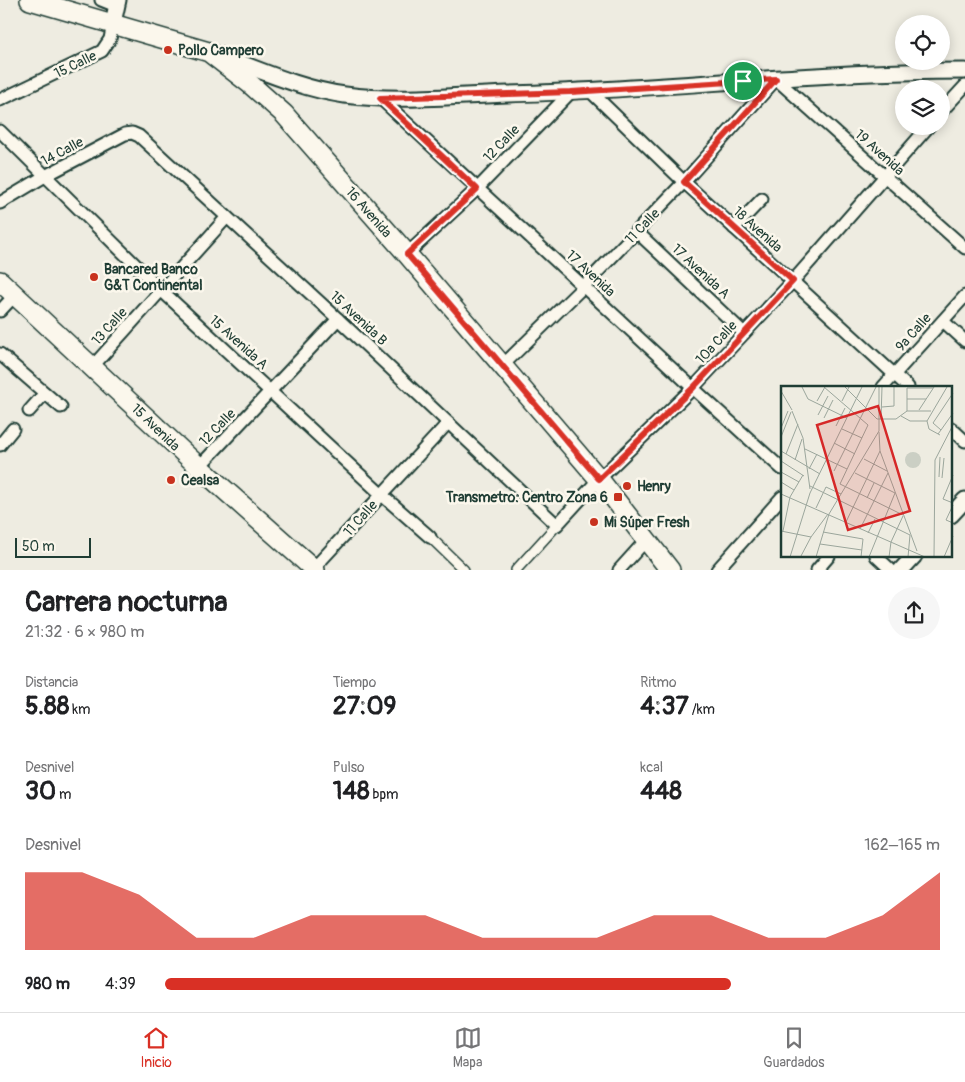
<!DOCTYPE html>
<html lang="es">
<head>
<meta charset="utf-8">
<style>
	body { margin:0; font-family:Pangolin,sans-serif; background:#f6f6f6; color:#202124; height:100vh; display:flex; flex-direction:column; font-size:19px; white-space:nowrap }
	* { box-sizing:border-box; margin:0 }
	p { font-size:16px; color:#757577 }
	.icon { flex:none; width:28px; height:28px; fill:none; stroke:currentColor; stroke-width:2; stroke-linecap:round; stroke-linejoin:round }
	.map { position:relative; height:570px; overflow:hidden }
	.side { display:flex; flex-direction:column; background:#fff; flex:1 }
	.side>* { flex:none }
	.controls { position:absolute; left:895px; top:15px; display:grid; gap:10px }
	.controls a { display:grid; place-items:center; width:55px; height:55px; border-radius:50%; background:#fff; box-shadow:0 2px 12px #0003; font-size:25px }
	.scale { position:absolute; left:15px; bottom:12px; width:76px; box-sizing:border-box; padding-left:5px; border:2px solid #1f3d34; border-top:0; font-size:14px; line-height:18px; white-space:nowrap; color:#1f3d34; -webkit-text-stroke:4px #fbf7ec; paint-order:stroke }
	.pin { position:absolute; display:grid; place-items:center; width:42px; height:42px; color:#fff; margin:-21px; border:2px solid #fff; border-radius:50%; box-shadow:0 1px 5px #0007 }
	.round { display:grid; place-items:center; flex:none; width:52px; height:52px; border-radius:26px; background:#f6f6f6 }
	.headline { display:flex; align-items:center; justify-content:space-between; height:85px; padding:0 25px }
	h1 { font-size:28px; font-weight:700; line-height:38px }
	.figures { display:grid; grid-template-columns:repeat(3,1fr); gap:8px; height:85px; padding:5px 25px }
	.figures div { display:grid; align-content:center }
	.figures b { font-size:25px; font-weight:700 }
	.figures small { font-size:14px; font-weight:400 }
	.figures p { font-size:14px }
	.chart { height:140px; padding:10px 25px }
	.chart p { display:flex; justify-content:space-between }
	.chart svg { width:100%; height:90px; margin-top:5px; fill:#d93025; opacity:.7 }
	ul { padding:0 25px; list-style:none; font-size:16px }
	li { display:grid; grid-template-columns:80px 60px 1fr; align-items:center; height:38px }
	li i { height:12px; border-radius:6px; background:#d93025 }
	.tab-bar { display:flex; justify-content:space-around; align-items:center; height:70px; border-top:1px solid #e0e0e0; background:#fff; font-size:14px; color:#757577 }
	.tab-bar a { display:grid; justify-items:center; gap:2px }
	.tab-bar .current { color:#d93025 }
	.map>svg:first-child { display:block }
	.lines { fill:none; stroke-linecap:round; stroke-linejoin:round }
	.pedestrian-casing { stroke:#1f3d34; stroke-width:12 }
	.minor-casing { stroke:#1f3d34; stroke-width:15 }
	.tertiary-casing { stroke:#1f3d34; stroke-width:19 }
	.primary-casing { stroke:#1f3d34; stroke-width:22 }
	.pedestrian { stroke:#fbf7ec; stroke-width:9 }
	.minor { stroke:#fbf7ec; stroke-width:11 }
	.tertiary { stroke:#fbf7ec; stroke-width:15 }
	.primary { stroke:#fbf7ec; stroke-width:19 }
	.route-casing { stroke:#fff; stroke-width:10 }
	.route { stroke:#d93025; stroke-width:6 }
	.poi-dot { fill:#c8321e; stroke:#fbf7ec; stroke-width:2 }
	.labels { text-anchor:middle; stroke-width:5; stroke-linejoin:round; paint-order:stroke }
	.poi-label { font-size:14px; font-weight:bold; fill:#1f3d34; stroke:#fbf7ec; text-anchor:start }
	.street-label { font-size:14px; fill:#1f3d34; stroke:#fbf7ec }
	.inset-road { fill:none; stroke:#9ba69c; stroke-width:1 }
	.view { fill:#d62828; fill-opacity:0.15; stroke:#d62828; stroke-width:2.5 }
	.inset-edge { fill:none; stroke:#1f3d34; stroke-width:2.5 }
</style>
</head>
<body>
<div class="map">
<svg width="965" height="570" viewBox="0 0 965 570">
	<rect width="100%" height="100%" fill="#eeece1"/>
	<filter id="ink" filterUnits="userSpaceOnUse"><feTurbulence type="fractalNoise" baseFrequency=".02" numOctaves="2"/><feDisplacementMap in="SourceGraphic" scale="10" xChannelSelector="R" yChannelSelector="G"/><feConvolveMatrix kernelMatrix="1 2 1 2 8 2 1 2 1" color-interpolation-filters="sRGB"/></filter>
	<g filter="url(#ink)">
		<g class="lines">
			<defs>
				<g id="pedestrian">
					<path d="M430,537L464,570"/>
					<path d="M516,570L557,525"/>
				</g>
				<g id="minor">
					<path d="M101,0L116,6"/>
					<path d="M590,91L684,182L908,387"/>
					<path d="M380,98L693,388L782,469"/>
					<path d="M0,100L102,51L110,39L113,23"/>
					<path d="M941,112L965,86"/>
					<path d="M0,131L161,290L382,495L430,537"/>
					<path d="M0,203L45,176L125,134L132,133L139,136L338,319L557,525L599,479L693,388L793,281L929,126"/>
					<path d="M734,228L762,199"/>
					<path d="M636,231L744,333"/>
					<path d="M407,254L477,189L571,92"/>
					<path d="M0,311L15,295"/>
					<path d="M943,321L965,341"/>
					<path d="M0,354L61,407"/>
					<path d="M93,366L227,217"/>
					<path d="M502,366L583,287L684,182L776,79L965,248"/>
					<path d="M883,387L965,296"/>
					<path d="M29,411L45,393"/>
					<path d="M951,428L965,441"/>
					<path d="M0,445L13,429"/>
					<path d="M199,467L338,319"/>
					<path d="M876,556L891,570"/>
					<path d="M314,568L448,423"/>
					<path d="M619,570L647,539"/>
					<path d="M717,570L782,497"/>
					<path d="M817,570L829,556"/>
				</g>
				<g id="tertiary">
					<path d="M113,23L118,0"/>
					<path d="M219,55C260,70 301,89 345,95C398,102 454,96 508,94C660,90 812,71 965,71"/>
					<path d="M951,515L965,500"/>
					<path d="M901,570L914,556"/>
				</g>
				<g id="primary">
					<path d="M30,0L209,52L249,83L284,114L407,254L599,479L670,570"/>
					<path d="M0,281L199,467L315,570"/>
				</g>
			</defs>
			<use href="#pedestrian" class="pedestrian-casing"/>
			<use href="#minor" class="minor-casing"/>
			<use href="#tertiary" class="tertiary-casing"/>
			<use href="#primary" class="primary-casing"/>
			<use href="#pedestrian" class="pedestrian"/>
			<use href="#minor" class="minor"/>
			<use href="#tertiary" class="tertiary"/>
			<use href="#primary" class="primary"/>
		</g>
	</g>
	<g class="lines" filter="url(#ink)">
		<defs>
			<path id="route" d="M776,79L684,182L793,281L693,388L599,479L407,254L477,189L380,98L571,92Z"/>
		</defs>
		<use href="#route" class="route-casing"/>
		<use href="#route" class="route"/>
	</g>
	<g class="poi-dot">
		<circle cx="168" cy="50" r="5"/>
		<circle cx="94" cy="277" r="5"/>
		<circle cx="171" cy="480" r="5"/>
		<circle cx="627" cy="486" r="5"/>
		<rect x="613" y="492" width="10" height="10" rx="2.5"/>
		<circle cx="594" cy="522" r="5"/>
	</g>
	<g class="labels">
		<g class="poi-label">
			<text x="178" y="55">Pollo Campero</text>
			<text x="104" y="274">Bancared Banco<tspan x="104" dy="16">G&amp;T Continental</tspan></text>
			<text x="181" y="485">Cealsa</text>
			<text x="637" y="491">Henry</text>
			<text x="608" y="502" text-anchor="end">Transmetro: Centro Zona 6</text>
			<text x="604" y="527">Mi Súper Fresh</text>
		</g>
		<g class="street-label">
			<text transform="translate(75 64) rotate(-26)" y="5">15 Calle</text>
			<text transform="translate(501 143) rotate(-46)" y="5">12 Calle</text>
			<text transform="translate(62 151) rotate(-28)" y="5">14 Calle</text>
			<text transform="translate(880 152) rotate(42)" y="5">19 Avenida</text>
			<text transform="translate(369 212) rotate(49)" y="5">16 Avenida</text>
			<text transform="translate(642 226) rotate(-46)" y="5">11 Calle</text>
			<text transform="translate(758 229) rotate(42)" y="5">18 Avenida</text>
			<text transform="translate(701 271) rotate(43)" y="5">17 Avenida A</text>
			<text transform="translate(591 273) rotate(43)" y="5">17 Avenida</text>
			<text transform="translate(359 318) rotate(43)" y="5">15 Avenida B</text>
			<text transform="translate(109 326) rotate(-48)" y="5">13 Calle</text>
			<text transform="translate(913 332) rotate(-48)" y="5">9a Calle</text>
			<text transform="translate(239 342) rotate(42)" y="5">15 Avenida A</text>
			<text transform="translate(716 342) rotate(-47)" y="5">10a Calle</text>
			<text transform="translate(156 427) rotate(44)" y="5">15 Avenida</text>
			<text transform="translate(217 427) rotate(-46)" y="5">12 Calle</text>
			<text transform="translate(360 518) rotate(-48)" y="5">11 Calle</text>
		</g>
	</g>
	<g transform="translate(781 386)">
		<rect width="171" height="171" fill="#eeece1"/>
		<path d="M124 74a8 8 0 1 1 16 0a8 8 0 1 1-16 0Z" fill="#cbcfc4"/>
		<path class="inset-road" d="M21,1L27,13L66,32M43,1L87,39L59,98L122,129M64,1L96,33H115L126,25H150M126,2H152M0,5L11,24M126,13H145M36,15L44,1M61,15L68,1M101,21L113,20V1M138,24L153,1M11,25L22,52L29,103M126,25V2M37,29L47,10M120,30L129,35H146M43,32L52,14M100,33L101,1M146,35L166,1M146,35L148,43L159,49M55,40L64,22M0,42L7,25M61,43L81,52M160,44L172,27M98,46L99,65L136,165M157,48L160,44L152,37L172,7M0,51L10,26M53,57L74,68M24,63L66,83M0,65L39,88M5,68L17,38M83,73L106,85M14,74L21,53M0,75L23,90M28,83L36,68M53,85L95,1M0,86L18,96M74,87L114,107L88,171M172,89L162,113L172,117M158,91L159,71M161,92L163,72M0,96L13,104M29,100L129,149L127,171M0,108L144,171M86,112L93,97M172,119L165,134L172,137M35,122L45,101L60,108M65,136L99,65M79,143L107,87M0,145L30,151M2,145L9,111L22,89M42,146L82,153L80,171M87,147L94,133M39,158L81,164M20,170L30,151L47,128M9,171L29,107L81,1M35,171L48,128L98,45V1M108,171L110,156L122,130M153,171L154,74L172,39M163,171L172,150"/>
		<path class="view" d="M97,20L129,125L67,144L36,39Z"/>
		<rect width="171" height="171" class="inset-edge"/>
	</g>
</svg>
<div class="controls">
<a><svg class="icon" aria-label="locate" viewBox="0 0 24 24"><circle cx="12" cy="12" r="6"/><path d="M12 2v4M12 18v4M2 12h4M18 12h4"/></svg></a>
<a><svg class="icon" aria-label="layers" viewBox="0 0 24 24"><path d="M12 4l9 5-9 5-9-5zM3 14l9 5 9-5"/></svg></a>
</div>
<div class="scale">50 m</div>
<div class="pin" style="left:743px;top:81px;background:#1e9e55"><svg class="icon" aria-label="arrive" viewBox="0 0 24 24"><path d="M6 21V4h12l-3 4 3 4H6"/></svg></div>
</div>
<section class="side">
<div class="headline"><div><h1>Carrera nocturna</h1><p>21:32 · 6 × 980 m</p></div><a class="round"><svg class="icon" aria-label="share" viewBox="0 0 24 24"><path d="M12 15V3M7 8l5-5 5 5M5 13v7h14v-7"/></svg></a></div>
<div class="figures">
<div><p>Distancia</p><b>5.88<small> km</small></b></div>
<div><p>Tiempo</p><b>27:09</b></div>
<div><p>Ritmo</p><b>4:37<small> /km</small></b></div>
</div>
<div class="figures">
<div><p>Desnivel</p><b>30<small> m</small></b></div>
<div><p>Pulso</p><b>148<small> bpm</small></b></div>
<div><p>kcal</p><b>448</b></div>
</div>
<div class="chart"><p><span>Desnivel</span>162–165 m</p>
<svg viewBox="0 0 160 44" preserveAspectRatio="none"><path d="M0 44V6L10 6L20 17L30 38L40 38L50 27L60 27L70 27L80 38L90 38L100 38L110 27L120 27L130 38L140 38L150 27L160 6V44z"/></svg>
</div>
<ul>
<li><b>980 m</b>4:39<i style="width:73%"></i></li>
</ul>
</section>
<nav class="tab-bar">
<a class="current"><svg class="icon" aria-label="home" viewBox="0 0 24 24"><path d="M3 11l9-7 9 7M6 9v11h12V9"/></svg>Inicio</a>
<a><svg class="icon" aria-label="map" viewBox="0 0 24 24"><path d="M3 6l6-2 6 2 6-2v14l-6 2-6-2-6 2zM9 4v14M15 6v14"/></svg>Mapa</a>
<a><svg class="icon" aria-label="saved" viewBox="0 0 24 24"><path d="M7 4h10v16l-5-4-5 4z"/></svg>Guardados</a>
</nav>
</body>
</html>
